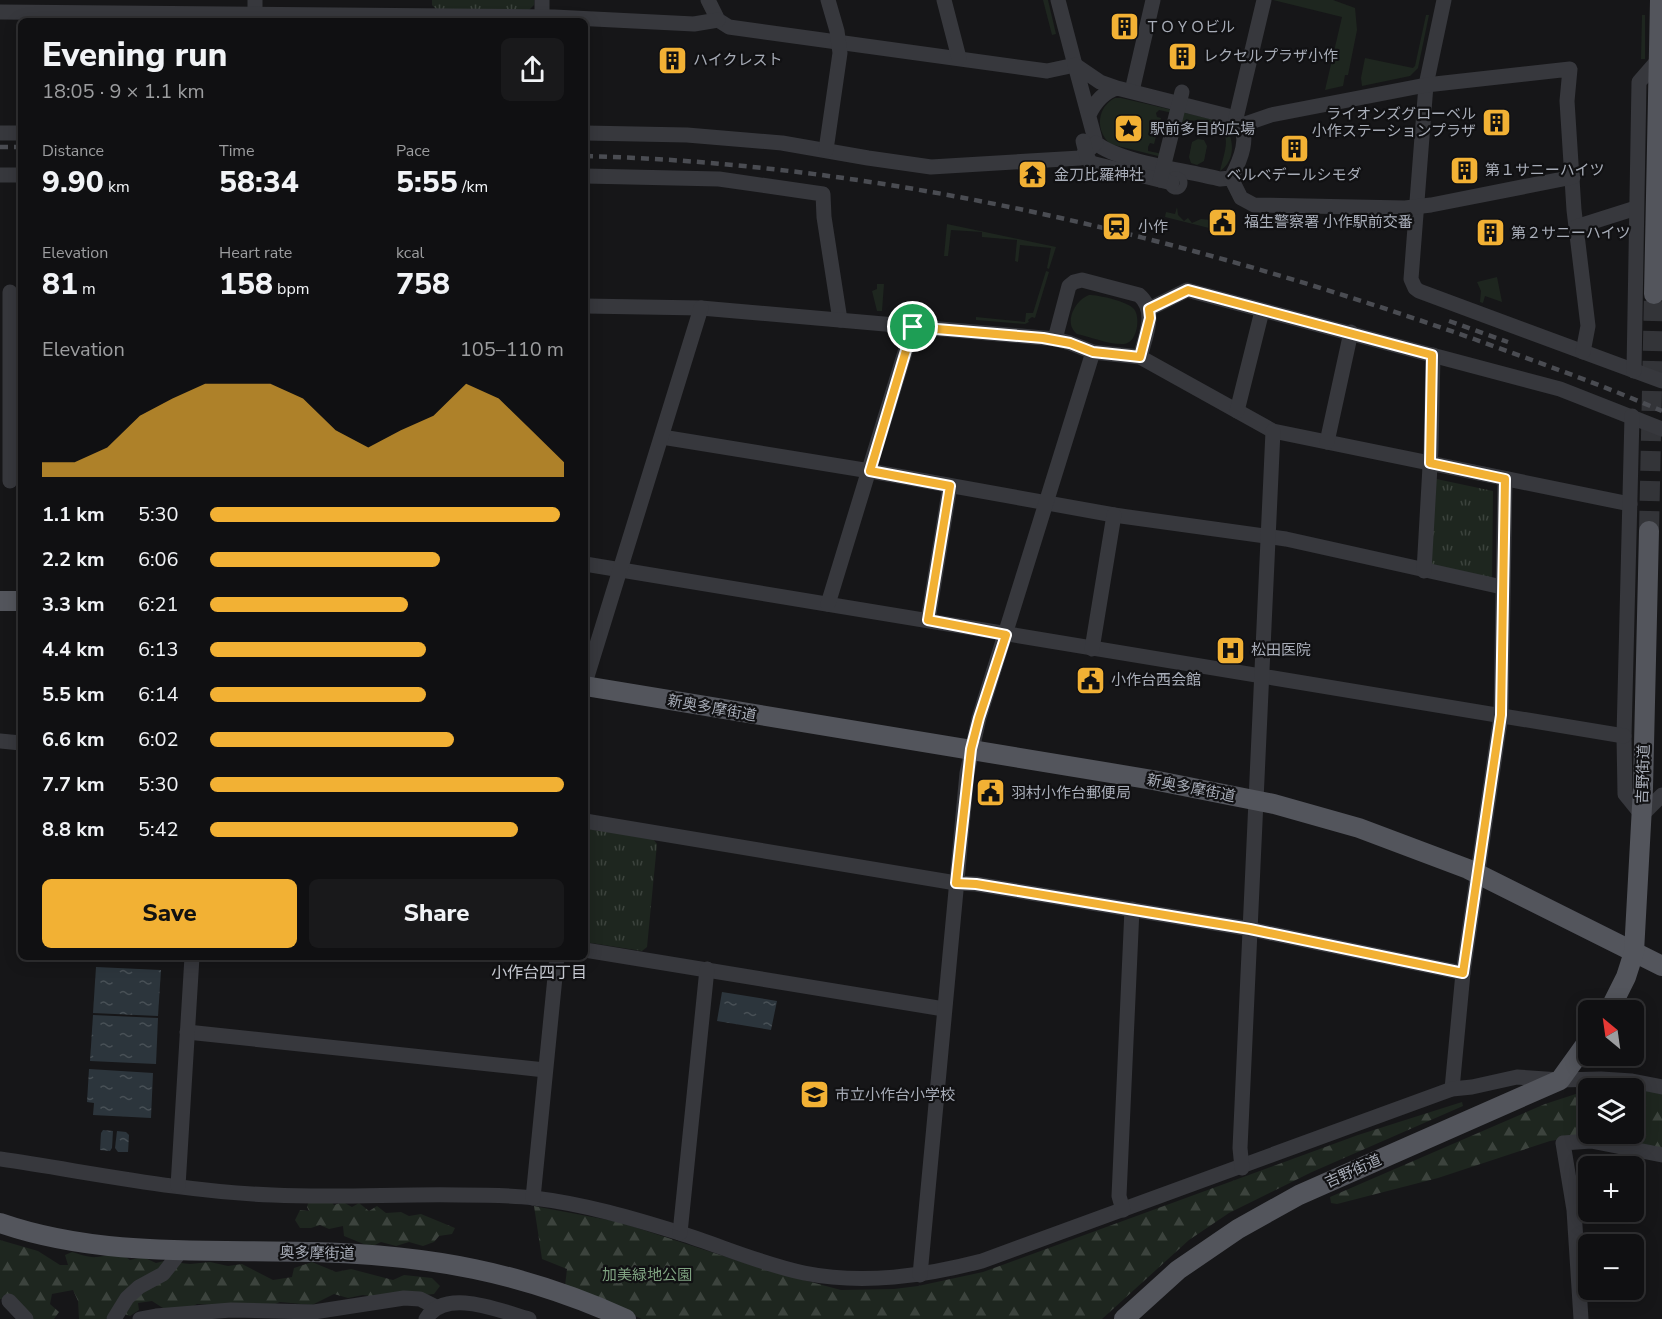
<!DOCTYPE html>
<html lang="en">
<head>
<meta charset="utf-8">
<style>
	body { margin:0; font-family:"Nunito Sans","Noto Sans JP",sans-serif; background:#19191b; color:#f1f3f6; height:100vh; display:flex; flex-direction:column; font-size:22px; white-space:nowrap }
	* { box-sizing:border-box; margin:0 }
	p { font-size:20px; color:#9c9d9f }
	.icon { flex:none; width:33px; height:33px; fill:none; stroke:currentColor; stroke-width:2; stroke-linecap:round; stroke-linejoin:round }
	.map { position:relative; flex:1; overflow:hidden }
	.side { position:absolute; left:18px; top:18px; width:570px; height:942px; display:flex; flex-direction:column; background:#101012; border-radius:9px; box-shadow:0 3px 15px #0003,0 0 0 2px #303032 }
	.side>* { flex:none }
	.needle { width:39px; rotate:331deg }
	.controls { position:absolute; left:1578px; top:1000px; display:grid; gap:12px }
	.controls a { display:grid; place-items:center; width:66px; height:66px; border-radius:9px; background:#101012; box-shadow:0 3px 15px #0003,0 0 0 2px #303032; font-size:30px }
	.pin { position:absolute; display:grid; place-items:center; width:51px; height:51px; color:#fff; margin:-26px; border:3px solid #fff; border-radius:50%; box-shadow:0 2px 6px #0007 }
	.round { display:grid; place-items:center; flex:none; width:63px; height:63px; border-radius:9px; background:#19191b }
	.overview { display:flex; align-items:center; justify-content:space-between; height:102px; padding:0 24px }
	h1 { font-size:33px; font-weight:800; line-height:45px }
	.figures { display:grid; grid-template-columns:repeat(3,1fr); gap:9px; height:102px; padding:6px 24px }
	.figures div { display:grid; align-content:center }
	.figures b { font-size:30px; font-weight:800 }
	.figures small { font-size:16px; font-weight:400 }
	.figures p { font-size:16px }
	.chart { height:168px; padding:12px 24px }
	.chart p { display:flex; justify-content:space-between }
	.chart svg { width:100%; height:108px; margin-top:6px; fill:#f2b134; opacity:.7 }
	.primary-button { display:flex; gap:12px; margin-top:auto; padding:12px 24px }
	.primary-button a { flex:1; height:69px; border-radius:9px; background:#f2b134; color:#111; font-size:24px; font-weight:800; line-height:69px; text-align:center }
	.primary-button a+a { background:#19191b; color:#f1f3f6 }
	ul { padding:0 24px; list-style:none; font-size:20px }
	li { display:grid; grid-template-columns:96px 72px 1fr; align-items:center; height:45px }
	li i { height:15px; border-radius:8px; background:#f2b134 }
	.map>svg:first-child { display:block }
	.grass { fill:#1e261f; fill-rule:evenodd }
	.forest { fill:url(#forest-firs) }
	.park { fill:url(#park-tufts) }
	.water { fill:url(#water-ripples) }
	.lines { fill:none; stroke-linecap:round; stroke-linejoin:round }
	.major-tunnel { stroke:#333438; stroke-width:20; stroke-dasharray:20 10; stroke-linecap:butt }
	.minor { stroke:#37383d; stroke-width:15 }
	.major { stroke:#53555c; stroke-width:20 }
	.rail { stroke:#4a4c52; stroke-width:4.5; stroke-dasharray:8 6; stroke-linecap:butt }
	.minor-bridge { stroke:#37383d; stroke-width:15 }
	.route-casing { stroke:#fff; stroke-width:12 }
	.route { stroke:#f2b134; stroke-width:8 }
	.labels { text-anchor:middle; stroke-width:4.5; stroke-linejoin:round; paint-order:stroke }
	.poi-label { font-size:15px; fill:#a8adb8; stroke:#111113; text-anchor:start }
	.street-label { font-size:15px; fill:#a8adb8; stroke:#111113 }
	.park-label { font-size:15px; fill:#7fa381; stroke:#111113 }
	.neighbourhood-label { font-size:16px; fill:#c9ccd4; stroke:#111113 }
</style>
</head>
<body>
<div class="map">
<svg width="1662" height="1319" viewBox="0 0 1662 1319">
	<defs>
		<pattern id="forest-firs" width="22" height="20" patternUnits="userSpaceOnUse" patternTransform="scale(1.5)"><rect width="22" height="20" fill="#1e261f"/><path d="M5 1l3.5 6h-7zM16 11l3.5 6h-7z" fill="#3c433d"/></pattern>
		<pattern id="park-tufts" width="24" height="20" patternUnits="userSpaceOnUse" patternTransform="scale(1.5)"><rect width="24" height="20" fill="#1e261f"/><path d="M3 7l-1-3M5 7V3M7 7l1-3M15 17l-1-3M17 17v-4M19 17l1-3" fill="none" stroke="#3c433d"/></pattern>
		<pattern id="water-ripples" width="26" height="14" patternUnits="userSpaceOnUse" patternTransform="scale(1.5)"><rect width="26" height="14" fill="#2c353c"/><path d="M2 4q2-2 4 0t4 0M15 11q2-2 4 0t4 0" fill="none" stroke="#485056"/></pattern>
	</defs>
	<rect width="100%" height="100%" fill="#161618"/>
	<g class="grass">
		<path d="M1043,0H1048L1056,34L1052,35Z"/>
		<path d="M1273,0H1333L1355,8L1357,30L1348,75H1345L1343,86L1325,90L1342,17Z"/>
		<path d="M1426,15H1429L1418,68L1410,76L1362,86L1361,78L1365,58L1413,68L1415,66Z"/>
		<path d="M1642,15H1645V59H1641Z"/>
		<path d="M1115,98H1121L1220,121C1235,134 1237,160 1220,171C1226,146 1235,129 1204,122C1194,120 1189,119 1181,125L1170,159L1110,144C1095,130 1097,107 1115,98ZM1159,110L1177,114L1168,155L1148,151V147L1150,143L1154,144L1161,118L1157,117L1156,113Z"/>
		<path d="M1198,139L1204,140L1207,146L1204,161L1197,165L1191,163L1189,157L1192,142Z"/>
		<path d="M1177,207L1178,215L1184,221L1188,218L1192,223L1201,219L1211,220L1209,228L1165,217L1166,212L1175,214Z"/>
		<path d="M947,224L1056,247L1049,269L1047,268L1051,248L1020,245L1018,262L1015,261L1017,240L982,237V232L951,230L948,256H944Z"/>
		<path d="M1046,271L1049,272L1035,318L1032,317L1028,320L1029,322L1025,324L976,320V317L1025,322L1026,313H1033Z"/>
		<path d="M1497,277L1502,302L1485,296L1483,303L1480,302L1481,291L1477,282Z"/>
		<path d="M877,284H884L882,311H877L872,291L877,289Z"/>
		<path d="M1089,295C1098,295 1127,301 1134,309C1141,318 1137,343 1124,344C1110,345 1091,337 1077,334C1063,323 1075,300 1089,295Z"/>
	</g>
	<g class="forest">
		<path d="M1628,1087L1662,1094V1150L1574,1137L1550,1141L1438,1178L1337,1204L1331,1203L1330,1197L1545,1104L1588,1090V1134H1634V1089H1594Z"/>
		<path d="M1462,1102L1463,1106L1312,1172L1229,1213L1189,1240L1102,1319H642L565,1286L567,1269L542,1259L534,1206L619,1222L766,1270L841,1290L894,1289L918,1286L983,1272L1358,1135Z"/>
		<path d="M328,1198L334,1205L343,1202L352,1207L359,1203L369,1211L377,1206L386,1213L401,1212L409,1216L421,1214L455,1228L452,1234L439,1236L434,1242L423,1246L409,1242L396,1246L381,1242L371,1247L344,1236L343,1226L329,1229L320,1225L311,1228H300L295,1220L300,1210L309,1211L307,1207L309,1200Z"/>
		<path d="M0,1240L38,1251L60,1265H68L65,1255L72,1252C79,1254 89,1258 97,1257C110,1256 117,1250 130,1260L143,1257L156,1263L164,1261L190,1264L210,1262L228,1266L242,1264L273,1280L292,1277L294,1268L312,1262L336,1272L351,1269L393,1280L404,1275L432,1278L440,1286L434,1294L388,1299L363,1295L348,1298L334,1294L312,1305L280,1302L266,1308L197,1304L184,1311L166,1310L152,1301L138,1303L139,1310L130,1316L113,1310L106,1319H79L78,1301L73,1290L52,1294L50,1304L59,1312L54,1319H24L4,1300L0,1299Z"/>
	</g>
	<g class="park">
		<path d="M432,0H534V5L529,10H437L432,5Z"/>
		<path d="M1427,477L1493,491L1492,585L1422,567Z"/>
		<path d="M585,828L653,839L657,844L647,947L642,951L585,942Z"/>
	</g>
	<g class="water">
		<path d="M96,957H161V962Z"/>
		<path d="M96,967L161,970L158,1016L93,1013Z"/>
		<path d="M722,992L777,1001L771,1030L717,1021Z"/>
		<path d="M93,1015L158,1018L156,1064L90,1061Z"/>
		<path d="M89,1069L153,1073L151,1118L93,1115L94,1103L87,1102Z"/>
		<path d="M103,1130L113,1131L112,1148L110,1151L100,1150L101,1133Z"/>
		<path d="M117,1131L126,1132L129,1135L128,1152H118L115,1148Z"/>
	</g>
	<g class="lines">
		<path class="major-tunnel" d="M1649,531L1654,294"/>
		<g class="minor">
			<path d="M255,0V21"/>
			<path d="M542,0V21"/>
			<path d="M708,0L718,20L729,27L1047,71L1075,65L1058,0"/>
			<path d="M944,0L959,58"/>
			<path d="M1444,0L1426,85L1411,279L1415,288L1419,291L1662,381"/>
			<path d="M0,12L554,17L694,24L718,20"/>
			<path d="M1132,91L1153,0"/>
			<path d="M1089,115C1095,102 1103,92 1117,88L1236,118C1252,135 1240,161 1231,178L1220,179C1189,171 1118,162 1096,143L1075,65L1100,82L1117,88"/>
			<path d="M1236,118L1264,0"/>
			<path d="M1242,125L1271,115L1426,85L1570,69L1567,101L1574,210L1588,326L1583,352"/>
			<path d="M0,133H21"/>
			<path d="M585,133L687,135L782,143L868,158L931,167L1080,158L1096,143"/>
			<path d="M826,150L840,53L837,31L828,0"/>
			<path d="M0,175H21"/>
			<path d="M585,176L719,179L823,194L824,217L840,320"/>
			<path d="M1231,178L1241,198L1254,205L1405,208L1431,205L1573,177"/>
			<circle cx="1176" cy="183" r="4"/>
			<path d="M1576,227L1636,208"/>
			<path d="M585,306L701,308L1055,339L1070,343L1093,352L1140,357L1273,431L1630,504"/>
			<path d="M1149,309L1187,290L1560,389L1662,429"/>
			<path d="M1055,339L1069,286L1074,282L1082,280L1139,295C1158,311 1145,337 1140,357"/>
			<path d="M1634,371L1639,82L1659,59L1662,63"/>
			<path d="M1237,411L1262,311"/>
			<path d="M1632,416L1624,736L1625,794L1642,815L1662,795"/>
			<path d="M662,437L870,471L1114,515L1286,539L1502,587"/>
			<path d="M1327,442L1351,332"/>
			<path d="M10,481V292"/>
			<path d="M585,564L1624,736"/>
			<path d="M1424,571L1431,449L1433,355"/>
			<path d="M828,604L913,326"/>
			<path d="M928,620L950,486"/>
			<path d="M1092,649L1114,515"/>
			<path d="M585,683L701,308"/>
			<path d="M0,741L21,743"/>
			<path d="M585,821L956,883L976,884L1250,929L1463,973"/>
			<path d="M585,950L944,1009"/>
			<path d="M187,1032L545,1070"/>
			<path d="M1452,1089L1463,973L1501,715L1505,479"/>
			<path d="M0,1159C89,1172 183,1192 273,1195C335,1198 397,1194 459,1195C484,1195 509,1195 534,1198C584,1204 632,1218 680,1233C721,1246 761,1264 804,1273C864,1285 924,1276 982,1261L1452,1089L1472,1087L1517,1077L1560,1080L1601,1079L1632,1081L1662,1087"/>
			<path d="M1242,1168L1240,1148L1273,431"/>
			<path d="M178,1186L192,957"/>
			<path d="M533,1198L557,957"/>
			<path d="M1123,1210L1119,1196L1132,909"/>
			<path d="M680,1233L707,969"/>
			<path d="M920,1275L967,773L979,718L1093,352"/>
			<path d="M9,1301L26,1319"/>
			<path d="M114,1319L127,1298L139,1287L163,1274L181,1251"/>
			<path d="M140,1319L156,1316L231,1310L314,1312L404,1298L420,1299L436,1307"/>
			<path d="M426,1319C445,1287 500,1311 529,1319"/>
			<path d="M1581,1319L1574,1210L1563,1143L1591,1141L1662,1155"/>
		</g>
		<g class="major">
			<path d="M1654,294L1660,0"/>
			<path d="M0,601H21"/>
			<path d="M585,686L1153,780L1274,804L1359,828L1468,869L1662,966"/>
			<path d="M1609,1011L1626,977L1634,952L1643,788L1649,531"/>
			<path d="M0,1223C101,1258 209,1249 314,1252C429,1255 522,1272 626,1319"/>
			<path d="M1124,1319L1178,1270L1238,1229L1299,1195L1560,1080L1588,1041"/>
		</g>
		<g class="rail">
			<path d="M0,147H21"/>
			<path d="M585,156C889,164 1188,238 1474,339C1537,362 1600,384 1662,411"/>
			<path d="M1449,321L1508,342"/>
		</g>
		<g class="minor-bridge">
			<path d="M1083,141L1087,157L1091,163L1172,183"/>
			<path d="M1160,180L1182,92"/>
		</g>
	</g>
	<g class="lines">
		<defs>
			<path id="route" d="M1188,290L1432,355L1430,463L1505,479L1501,715L1463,973L1250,929L976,884L956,883L971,749L979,718L1006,635L928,620L950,486L870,471L913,327L1043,338L1070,343L1093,352L1140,357L1150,318L1149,309Z"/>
		</defs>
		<use href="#route" class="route-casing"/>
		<use href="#route" class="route"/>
	</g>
	<defs>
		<symbol id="building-square" viewBox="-11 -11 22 22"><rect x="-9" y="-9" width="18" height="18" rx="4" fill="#f2b134" stroke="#111113"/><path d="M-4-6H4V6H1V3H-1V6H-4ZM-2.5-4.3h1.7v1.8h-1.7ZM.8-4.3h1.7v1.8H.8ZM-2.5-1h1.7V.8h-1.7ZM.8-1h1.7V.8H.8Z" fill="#111"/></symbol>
		<symbol id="sight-square" viewBox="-11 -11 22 22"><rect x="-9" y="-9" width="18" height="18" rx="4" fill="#f2b134" stroke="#111113"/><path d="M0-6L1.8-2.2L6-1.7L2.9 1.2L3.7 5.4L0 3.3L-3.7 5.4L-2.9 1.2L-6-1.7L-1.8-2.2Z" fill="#111"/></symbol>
		<symbol id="temple-square" viewBox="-11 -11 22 22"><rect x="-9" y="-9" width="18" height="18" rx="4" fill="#f2b134" stroke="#111113"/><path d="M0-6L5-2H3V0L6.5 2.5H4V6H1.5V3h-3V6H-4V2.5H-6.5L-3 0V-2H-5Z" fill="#111"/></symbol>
		<symbol id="civic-square" viewBox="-11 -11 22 22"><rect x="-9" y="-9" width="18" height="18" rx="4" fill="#f2b134" stroke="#111113"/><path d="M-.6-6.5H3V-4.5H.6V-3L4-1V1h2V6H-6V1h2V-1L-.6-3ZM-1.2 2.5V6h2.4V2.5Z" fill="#111"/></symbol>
		<symbol id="station-square" viewBox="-11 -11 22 22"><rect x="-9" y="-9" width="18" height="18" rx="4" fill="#f2b134" stroke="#111113"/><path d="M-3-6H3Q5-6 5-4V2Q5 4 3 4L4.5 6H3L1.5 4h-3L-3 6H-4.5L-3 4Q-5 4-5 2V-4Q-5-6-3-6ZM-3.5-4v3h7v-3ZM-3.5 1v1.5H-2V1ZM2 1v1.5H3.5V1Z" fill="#111"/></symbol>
		<symbol id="hospital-square" viewBox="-11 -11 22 22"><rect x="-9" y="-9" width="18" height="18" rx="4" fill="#f2b134" stroke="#111113"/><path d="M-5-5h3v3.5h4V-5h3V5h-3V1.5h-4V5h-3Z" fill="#111"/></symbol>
		<symbol id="school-square" viewBox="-11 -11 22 22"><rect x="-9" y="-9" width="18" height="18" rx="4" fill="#f2b134" stroke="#111113"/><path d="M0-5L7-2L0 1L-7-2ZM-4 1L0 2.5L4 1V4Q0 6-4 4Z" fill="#111"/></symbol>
	</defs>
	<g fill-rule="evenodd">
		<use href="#building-square" x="1108" y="10" width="33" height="33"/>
		<use href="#building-square" x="1166" y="40" width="33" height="33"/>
		<use href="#building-square" x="656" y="44" width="33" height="33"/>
		<use href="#building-square" x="1480" y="106" width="33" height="33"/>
		<use href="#sight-square" x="1112" y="112" width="33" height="33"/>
		<use href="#building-square" x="1278" y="132" width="33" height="33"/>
		<use href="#building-square" x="1448" y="154" width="33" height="33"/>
		<use href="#temple-square" x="1016" y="158" width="33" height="33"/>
		<use href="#civic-square" x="1206" y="206" width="33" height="33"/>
		<use href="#station-square" x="1100" y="210" width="33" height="33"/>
		<use href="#building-square" x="1474" y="216" width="33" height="33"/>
		<use href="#hospital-square" x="1214" y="634" width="33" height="33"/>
		<use href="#civic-square" x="1074" y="664" width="33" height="33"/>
		<use href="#civic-square" x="974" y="776" width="33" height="33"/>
		<use href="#school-square" x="798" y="1078" width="33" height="33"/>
	</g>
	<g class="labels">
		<g class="poi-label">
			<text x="1145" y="32">ＴＯＹＯビル</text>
			<text x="1203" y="61">レクセルプラザ小作</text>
			<text x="693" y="65">ハイクレスト</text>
			<text x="1476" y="119" text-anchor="end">ライオンズグローベル<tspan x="1476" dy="17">小作ステーションプラザ</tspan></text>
			<text x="1150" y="134">駅前多目的広場</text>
			<text x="1485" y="175">第１サニーハイツ</text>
			<text x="1054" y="180">金刀比羅神社</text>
			<text x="1294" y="180" text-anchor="middle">ベルベデールシモダ</text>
			<text x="1244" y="227">福生警察署 小作駅前交番</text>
			<text x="1138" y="232">小作</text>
			<text x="1511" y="238">第２サニーハイツ</text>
			<text x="1251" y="655">松田医院</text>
			<text x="1111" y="685">小作台西会館</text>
			<text x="1011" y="798">羽村小作台郵便局</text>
			<text x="835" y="1100">市立小作台小学校</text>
		</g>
		<g class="street-label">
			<text transform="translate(712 708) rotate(10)" y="5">新奥多摩街道</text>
			<text transform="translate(1643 774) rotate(-88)" y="5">吉野街道</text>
			<text transform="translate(1191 788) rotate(11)" y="5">新奥多摩街道</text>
			<text transform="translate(1353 1171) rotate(-24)" y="5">吉野街道</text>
			<text transform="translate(317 1253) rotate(1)" y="5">奥多摩街道</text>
		</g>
		<g class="park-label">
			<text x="647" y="1280">加美緑地公園</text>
		</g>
		<g class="neighbourhood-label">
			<text x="539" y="978">小作台四丁目</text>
		</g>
	</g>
</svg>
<div class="controls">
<a><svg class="needle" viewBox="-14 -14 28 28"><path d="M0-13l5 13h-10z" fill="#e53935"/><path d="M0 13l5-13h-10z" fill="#9c9d9f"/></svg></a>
<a><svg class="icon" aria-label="layers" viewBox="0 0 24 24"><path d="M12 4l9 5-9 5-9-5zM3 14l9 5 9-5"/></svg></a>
<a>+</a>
<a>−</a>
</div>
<div class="pin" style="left:913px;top:327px;background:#1e9e55"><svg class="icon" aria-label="arrive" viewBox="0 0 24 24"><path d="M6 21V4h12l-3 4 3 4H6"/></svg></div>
<section class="side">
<div class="overview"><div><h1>Evening run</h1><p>18:05 · 9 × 1.1 km</p></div><a class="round"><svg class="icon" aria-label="share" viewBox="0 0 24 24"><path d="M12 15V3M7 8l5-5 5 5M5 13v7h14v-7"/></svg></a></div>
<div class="figures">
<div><p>Distance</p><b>9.90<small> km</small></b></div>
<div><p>Time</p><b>58:34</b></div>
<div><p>Pace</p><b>5:55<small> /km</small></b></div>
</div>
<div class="figures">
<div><p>Elevation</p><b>81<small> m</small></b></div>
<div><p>Heart rate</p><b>158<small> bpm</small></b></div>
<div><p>kcal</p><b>758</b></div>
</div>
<div class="chart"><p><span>Elevation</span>105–110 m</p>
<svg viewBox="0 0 160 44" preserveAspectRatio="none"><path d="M0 44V38L10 38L20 32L30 19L40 12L50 6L60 6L70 6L80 12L90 25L100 32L110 25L120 19L130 6L140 12L150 25L160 38V44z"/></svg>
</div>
<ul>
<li><b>1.1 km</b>5:30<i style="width:99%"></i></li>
<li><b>2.2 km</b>6:06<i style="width:65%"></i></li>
<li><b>3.3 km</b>6:21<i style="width:56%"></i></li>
<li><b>4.4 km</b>6:13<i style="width:61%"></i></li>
<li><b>5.5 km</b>6:14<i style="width:61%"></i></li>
<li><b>6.6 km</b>6:02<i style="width:69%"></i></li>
<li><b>7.7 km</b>5:30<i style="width:100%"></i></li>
<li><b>8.8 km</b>5:42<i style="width:87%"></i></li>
</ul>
<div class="primary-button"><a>Save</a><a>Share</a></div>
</section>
</div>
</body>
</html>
